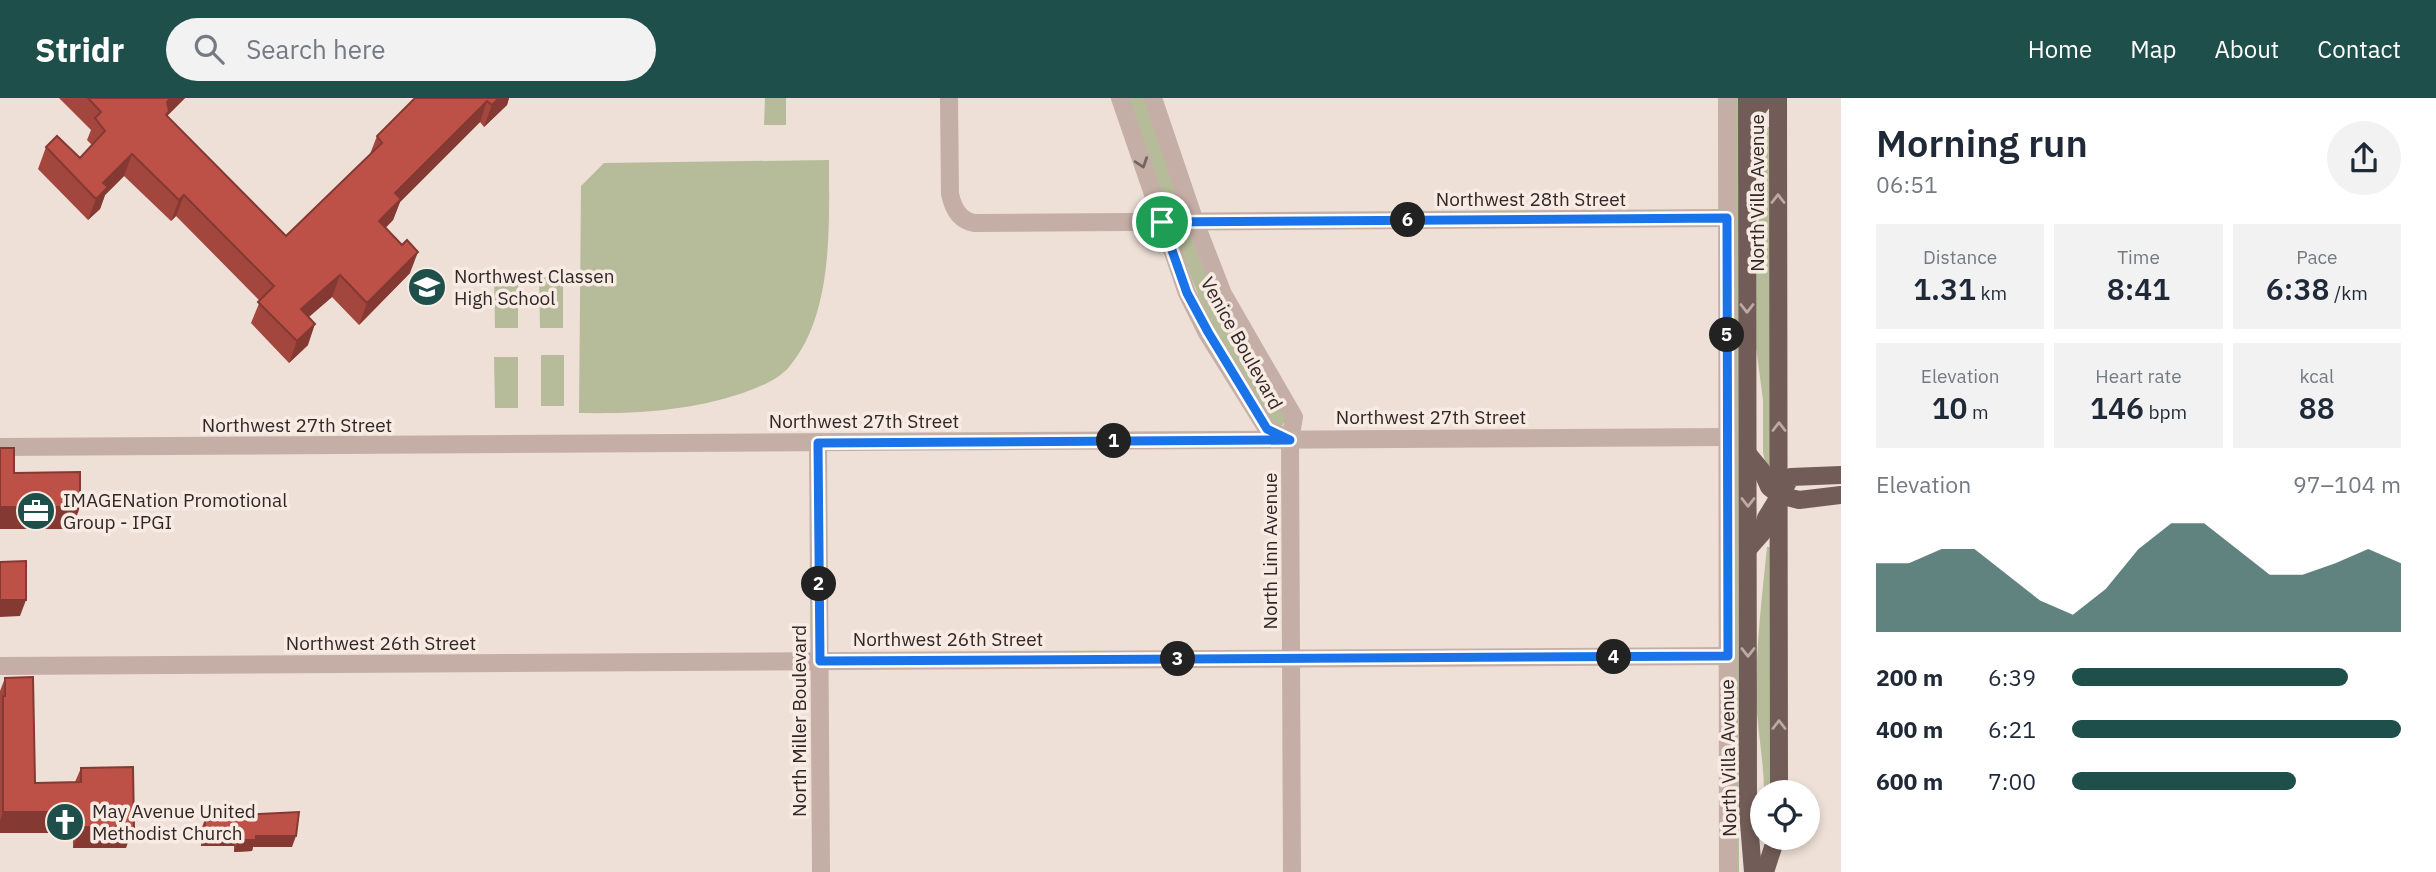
<!DOCTYPE html>
<html lang="en">
<head>
<meta charset="utf-8">
<style>
	body { margin:0; font-family:"IBM Plex Sans",sans-serif; background:#f2f2f3; color:#1f2937; height:100vh; display:flex; flex-direction:column; font-size:26px; white-space:nowrap }
	* { box-sizing:border-box; margin:0 }
	p { font-size:23px; color:#747a83 }
	.icon { flex:none; width:38px; height:38px; fill:none; stroke:currentColor; stroke-width:2; stroke-linecap:round; stroke-linejoin:round }
	.map { position:relative; flex:1; overflow:hidden }
	.panel { display:flex; flex-direction:column; background:#fff; width:595px }
	.panel>* { flex:none }
	.controls { position:absolute; left:1750px; top:682px; display:grid; gap:14px }
	.controls a { display:grid; place-items:center; width:70px; height:70px; border-radius:50%; background:#fff; box-shadow:0 4px 10px #0003; font-size:35px }
	.pin { position:absolute; display:grid; place-items:center; width:60px; height:60px; color:#fff; margin:-30px; border:4px solid #fff; border-radius:50%; box-shadow:0 2px 7px #0007 }
	.km { position:absolute; width:35px; height:35px; margin:-18px; border-radius:50%; background:#222; color:#fff; font-size:19px; line-height:35px; text-align:center }
	.round { display:grid; place-items:center; flex:none; width:74px; height:74px; border-radius:37px; background:#f2f2f3 }
	.head { display:flex; align-items:center; justify-content:space-between; height:119px; padding:0 35px }
	h1 { font-size:38px; font-weight:600; line-height:52px }
	.metrics { display:grid; grid-template-columns:repeat(3,1fr); gap:10px; height:119px; padding:7px 35px }
	.metrics div { display:grid; align-content:center; border-radius:0px; background:#f2f2f3; text-align:center }
	.metrics b { font-size:30px; font-weight:600 }
	.metrics small { font-size:19px; font-weight:400 }
	.metrics p { font-size:19px }
	.chart { height:196px; padding:14px 35px }
	.chart p { display:flex; justify-content:space-between }
	.chart svg { width:100%; height:126px; margin-top:7px; fill:#1f4f4b; opacity:.7 }
	ul { padding:0 35px; list-style:none; font-size:23px }
	li { display:grid; grid-template-columns:112px 84px 1fr; align-items:center; height:52px }
	li i { height:18px; border-radius:9px; background:#1f4f4b }
	header { display:flex; align-items:center; gap:42px; box-sizing:border-box; height:98px; padding:0 35px; background:#1f4f4b; color:#fff }
	header strong { font-size:33px }
	nav { display:flex; gap:38px; margin-inline-start:auto; font-size:24px }
	.search { width:490px; height:63px; background:#f2f2f3; display:flex; align-items:center; gap:18px; box-sizing:border-box; padding:0 24px; border-radius:38px; color:#747a83; font-size:26px }
	main { display:flex; flex:1; min-height:0 }
	.map>svg:first-child { display:block }
	.green { fill:#b6bc99 }
	.lines { fill:none; stroke-linecap:round; stroke-linejoin:round }
	.minor { stroke:#c5aea5; stroke-width:18 }
	.major { stroke:#725c57; stroke-width:18 }
	.wall { fill:#a3463d }
	.shaded-wall { fill:#843932 }
	.building { fill:#bd5147; stroke:#843932; stroke-width:2 }
	.oneway { stroke:#74645f }
	.oneway2 { stroke:#bbaba4 }
	.route-casing { stroke:#fff; stroke-width:14 }
	.route { stroke:#1a73e8; stroke-width:9 }
	.labels { text-anchor:middle; stroke-width:7; stroke-linejoin:round; paint-order:stroke }
	.street-label { font-size:19px; fill:#312725; stroke:#f7ebe3 }
	.poi-label { font-size:19px; fill:#312725; stroke:#f7ebe3; text-anchor:start }
</style>
</head>
<body>
<header>
<strong>Stridr</strong>
<div class="search"><svg class="icon" aria-label="search" viewBox="0 0 24 24"><circle cx="10" cy="10" r="6"/><path d="M15 15l6 6"/></svg>Search here</div>
<nav><a>Home</a><a>Map</a><a>About</a><a>Contact</a></nav>
</header>
<main>
<div class="map">
<svg width="1841" height="774" viewBox="0 0 1841 774">
	<rect width="100%" height="100%" fill="#eee0d7"/>
	<g class="green">
		<path d="M765,0H786V27H764Z"/>
		<path d="M1123,0H1146L1184,117L1171,116L1163,109Z"/>
		<path d="M1734,0H1738L1739,774H1735Z"/>
		<path d="M1767,29H1770V367L1766,368L1763,354V302L1755,242V164Z"/>
		<path d="M829,62C829,126 834,216 789,269C778,282 759,289 743,295C689,313 636,316 579,315L581,88L604,65Z"/>
		<path d="M1171,128H1187L1216,201L1286,321L1280,331L1266,316L1206,217Z"/>
		<path d="M494,179H518V230H495Z"/>
		<path d="M539,179H563V230H540Z"/>
		<rect x="541" y="257" width="23" height="51"/>
		<path d="M494,259H518V310H495Z"/>
		<path d="M1767,449H1770L1771,695H1764C1764,662 1757,631 1756,599C1756,548 1762,499 1767,449Z"/>
	</g>
	<g class="lines">
		<g class="minor">
			<path d="M949,0L950,96C953,110 959,122 974,125L1727,120"/>
			<path d="M1120,0L1187,195L1207,235L1267,331L1287,340"/>
			<path d="M1153,0L1195,124L1223,196L1294,319L1290,342L1292,774"/>
			<path d="M1727,0L1728,774"/>
			<path d="M818,345L821,774"/>
			<path d="M0,349L1728,339"/>
			<path d="M0,568L1728,558"/>
		</g>
		<g class="major">
			<path d="M1747,0L1748,713L1753,774"/>
			<path d="M1778,0L1779,695"/>
			<path d="M1747,24L1762,5L1763,0"/>
			<path d="M1748,356L1762,373L1769,389L1779,397L1799,402L1841,397"/>
			<path d="M1748,451L1762,435L1766,420L1791,379L1841,377"/>
			<path d="M1765,774L1776,740"/>
		</g>
	</g>
	<g class="wall">
		<path d="M59,0H185L167,18L286,138L370,56L377,38L415,0H509L507,7L484,29L480,24L400,104L393,122L385,130L410,175L359,227L332,199L309,219L308,247L289,265L251,225L260,203L176,118L171,123L124,78L105,97L100,111L88,122L38,71L46,49L80,60L92,47L87,42L91,32Z"/>
		<path d="M5,580L35,685L75,684L81,670L126,750H73V735H0V593Z"/>
		<path d="M238,717L292,749H253L252,753L234,754V748H201V732L205,721H236Z"/>
	</g>
	<g class="shaded-wall">
		<path d="M171,0H185L168,17L161,34L167,4Z"/>
		<path d="M499,0H509L507,7L484,29L492,7Z"/>
		<path d="M487,3L480,24L400,104L393,122L371,145L379,123L395,95Z"/>
		<path d="M132,56L124,78L105,97L100,111L88,122L96,101L103,85Z"/>
		<path d="M184,97L176,118L171,123L179,102Z"/>
		<path d="M418,154L410,175L359,227L367,205Z"/>
		<path d="M340,177L332,199L293,232L301,211Z"/>
		<path d="M315,226L308,247L289,265L297,243Z"/>
		<path d="M0,409H80L72,431H0Z"/>
		<path d="M0,502H26L20,518L0,519Z"/>
		<path d="M3,714H81L73,735H0V723Z"/>
		<path d="M81,729H134L126,750H73Z"/>
		<path d="M205,737H238L234,748H201Z"/>
		<path d="M256,738H296L292,749H253L252,753L234,754L238,742Z"/>
	</g>
	<g class="building">
		<path d="M88,0H171L167,4L169,13L166,17L286,138L382,45L377,38L415,0H499L492,7L487,3L395,95L401,101L379,123L402,147L407,142L418,154L367,205L340,177L301,211L315,226L297,243L258,204L274,188L184,97L179,102L132,56L103,85L108,89L96,101L46,49L57,38L80,60L105,33L95,20L101,14Z"/>
		<path d="M0,350H14V375L80,374V409H0Z"/>
		<path d="M26,463V502H0V464Z"/>
		<path d="M33,579L35,685L81,684V670L133,669L134,729H81V714H3V598H5V580Z"/>
		<path d="M299,714L296,738H256V742H238V737H205V721H238V717Z"/>
	</g>
	<defs><path id="oneway-chevron" d="M-2-3.5L2.5 0L-2 3.5" fill="none" stroke-width="1.6" stroke-linecap="round" stroke-linejoin="round" transform="scale(1.75)"/></defs>
	<use class="oneway" href="#oneway-chevron" transform="translate(1142 65) rotate(71)"/>
	<g class="oneway2">
		<use href="#oneway-chevron" transform="translate(1778 101) rotate(-90)"/>
		<use href="#oneway-chevron" transform="translate(1747 210) rotate(90)"/>
		<use href="#oneway-chevron" transform="translate(1779 329) rotate(-90)"/>
		<use href="#oneway-chevron" transform="translate(1748 404) rotate(90)"/>
		<use href="#oneway-chevron" transform="translate(1748 554) rotate(90)"/>
		<use href="#oneway-chevron" transform="translate(1779 627) rotate(-90)"/>
	</g>
	<g class="lines">
		<defs>
			<path id="route" d="M1727,120L1728,558L820,563L818,345L1290,342L1267,331L1208,234L1187,195L1162,124Z"/>
		</defs>
		<use href="#route" class="route-casing"/>
		<use href="#route" class="route"/>
	</g>
	<defs>
		<symbol id="school-disc" viewBox="-11 -11 22 22"><circle r="9.5" fill="#1f4f4b" stroke="#f7ebe3"/><path d="M0-5L7-2L0 1L-7-2ZM-4 1L0 2.5L4 1V4Q0 6-4 4Z" fill="#fff"/></symbol>
		<symbol id="office-disc" viewBox="-11 -11 22 22"><circle r="9.5" fill="#1f4f4b" stroke="#f7ebe3"/><path d="M-6-3h4V-5.5h4V-3h4V5H-6ZM-1-4.5V-3h2v-1.5ZM-6 0V1H6V0Z" fill="#fff"/></symbol>
		<symbol id="church-disc" viewBox="-11 -11 22 22"><circle r="9.5" fill="#1f4f4b" stroke="#f7ebe3"/><path d="M-1.2-6h2.4v3.5h3.3v2.4h-3.3V6h-2.4V-.1h-3.3v-2.4h3.3Z" fill="#fff"/></symbol>
	</defs>
	<g fill-rule="evenodd">
		<use href="#school-disc" x="405" y="167" width="44" height="44"/>
		<use href="#office-disc" x="14" y="391" width="44" height="44"/>
		<use href="#church-disc" x="43" y="702" width="44" height="44"/>
	</g>
	<g class="labels">
		<g class="street-label">
			<text transform="translate(1757 95) rotate(-90)" y="7">North Villa Avenue</text>
			<text x="1531" y="108">Northwest 28th Street</text>
			<text transform="translate(1242 245) rotate(61)" y="7">Venice Boulevard</text>
			<text x="1431" y="326">Northwest 27th Street</text>
			<text x="864" y="330">Northwest 27th Street</text>
			<text x="297" y="334">Northwest 27th Street</text>
			<text transform="translate(1270 453) rotate(-90)" y="7">North Linn Avenue</text>
			<text x="948" y="548">Northwest 26th Street</text>
			<text x="381" y="552">Northwest 26th Street</text>
			<text transform="translate(799 623) rotate(-90)" y="7">North Miller Boulevard</text>
			<text transform="translate(1728 660) rotate(-91)" y="7">North Villa Avenue</text>
		</g>
		<g class="poi-label">
			<text x="454" y="185">Northwest Classen<tspan x="454" dy="22">High School</tspan></text>
			<text x="63" y="409">IMAGENation Promotional<tspan x="63" dy="22">Group - IPGI</tspan></text>
			<text x="92" y="720">May Avenue United<tspan x="92" dy="22">Methodist Church</tspan></text>
		</g>
	</g>
</svg>
<div class="controls">
<a><svg class="icon" aria-label="locate" viewBox="0 0 24 24"><circle cx="12" cy="12" r="6"/><path d="M12 2v4M12 18v4M2 12h4M18 12h4"/></svg></a>
</div>
<div class="pin" style="left:1162px;top:124px;background:#1e9e55"><svg class="icon" aria-label="arrive" viewBox="0 0 24 24"><path d="M6 21V4h12l-3 4 3 4H6"/></svg></div>
<b class="km" style="left:1114px;top:343px">1</b>
<b class="km" style="left:819px;top:486px">2</b>
<b class="km" style="left:1178px;top:561px">3</b>
<b class="km" style="left:1614px;top:559px">4</b>
<b class="km" style="left:1727px;top:237px">5</b>
<b class="km" style="left:1408px;top:122px">6</b>
</div>
<section class="panel">
<div class="head"><div><h1>Morning run</h1><p>06:51</p></div><a class="round"><svg class="icon" aria-label="share" viewBox="0 0 24 24"><path d="M12 15V3M7 8l5-5 5 5M5 13v7h14v-7"/></svg></a></div>
<div class="metrics">
<div><p>Distance</p><b>1.31<small> km</small></b></div>
<div><p>Time</p><b>8:41</b></div>
<div><p>Pace</p><b>6:38<small> /km</small></b></div>
</div>
<div class="metrics">
<div><p>Elevation</p><b>10<small> m</small></b></div>
<div><p>Heart rate</p><b>146<small> bpm</small></b></div>
<div><p>kcal</p><b>88</b></div>
</div>
<div class="chart"><p><span>Elevation</span>97–104 m</p>
<svg viewBox="0 0 160 44" preserveAspectRatio="none"><path d="M0 44V20L10 20L20 15L30 15L40 24L50 33L60 38L70 29L80 15L90 6L100 6L110 15L120 24L130 24L140 20L150 15L160 20V44z"/></svg>
</div>
<ul>
<li><b>200 m</b>6:39<i style="width:84%"></i></li>
<li><b>400 m</b>6:21<i style="width:100%"></i></li>
<li><b>600 m</b>7:00<i style="width:68%"></i></li>
</ul>
</section>
</main>
</body>
</html>
